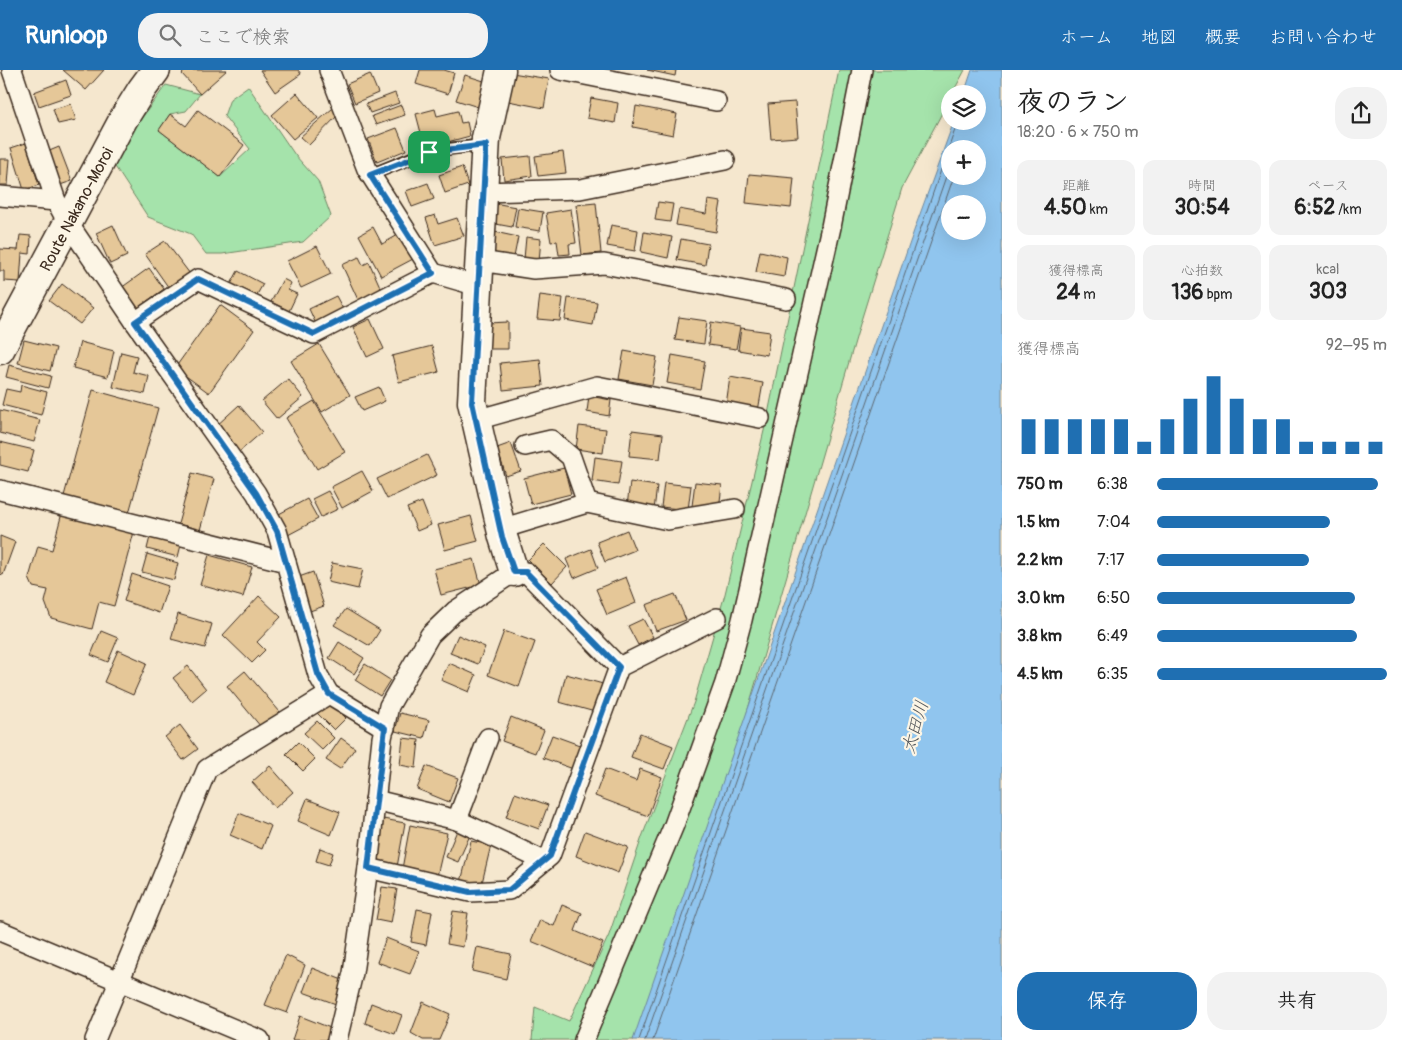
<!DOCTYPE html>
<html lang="ja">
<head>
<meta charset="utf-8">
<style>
	body { margin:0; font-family:Pangolin,"Klee One",sans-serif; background:#f2f2f2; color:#222; height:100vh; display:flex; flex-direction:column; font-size:19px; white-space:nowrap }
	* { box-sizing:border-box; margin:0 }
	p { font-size:16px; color:#767676 }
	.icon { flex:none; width:28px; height:28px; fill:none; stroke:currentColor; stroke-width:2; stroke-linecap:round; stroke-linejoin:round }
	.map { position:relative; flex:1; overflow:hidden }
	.side { display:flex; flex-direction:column; background:#fff; width:400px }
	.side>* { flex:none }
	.controls { position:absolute; left:941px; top:15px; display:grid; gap:10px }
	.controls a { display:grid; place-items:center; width:45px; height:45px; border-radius:50%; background:#fff; box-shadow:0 5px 20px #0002; font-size:25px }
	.pin { position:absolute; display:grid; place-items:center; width:42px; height:42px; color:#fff; margin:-21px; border-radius:10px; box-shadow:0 2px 8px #0006 }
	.round { display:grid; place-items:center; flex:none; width:52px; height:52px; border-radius:20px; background:#f2f2f2 }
	.headline { display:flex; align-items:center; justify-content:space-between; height:85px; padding:0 15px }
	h1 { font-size:28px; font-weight:800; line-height:38px }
	.stats { display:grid; grid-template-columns:repeat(3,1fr); gap:8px; height:85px; padding:5px 15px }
	.stats div { display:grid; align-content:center; border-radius:12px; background:#f2f2f2; text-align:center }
	.stats b { font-size:21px; font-weight:800 }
	.stats small { font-size:14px; font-weight:400 }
	.stats p { font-size:14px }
	.chart { height:140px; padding:10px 15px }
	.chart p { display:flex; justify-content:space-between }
	.chart svg { width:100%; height:90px; margin-top:5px; stroke:#1f6fb2; stroke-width:6 }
	.cta { display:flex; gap:10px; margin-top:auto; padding:10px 15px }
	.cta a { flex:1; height:58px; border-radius:20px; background:#1f6fb2; color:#fff; font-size:20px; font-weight:800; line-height:58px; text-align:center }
	.cta a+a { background:#f2f2f2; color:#222 }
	ul { padding:0 15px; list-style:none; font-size:16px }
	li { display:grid; grid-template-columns:80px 60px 1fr; align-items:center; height:38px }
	li i { height:12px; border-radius:6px; background:#1f6fb2 }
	header { display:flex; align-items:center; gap:30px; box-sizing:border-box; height:70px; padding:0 25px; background:#1f6fb2; color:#fff }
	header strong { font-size:24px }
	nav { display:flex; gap:28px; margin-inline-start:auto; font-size:18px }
	.search { width:350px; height:45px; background:#f2f2f2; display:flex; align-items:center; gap:12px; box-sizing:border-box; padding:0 18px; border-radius:20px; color:#767676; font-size:19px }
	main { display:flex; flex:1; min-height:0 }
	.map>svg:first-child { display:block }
	.green { fill:#a5e3ab; stroke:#708664 }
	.water { fill:#90c5ee; stroke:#6e879b; fill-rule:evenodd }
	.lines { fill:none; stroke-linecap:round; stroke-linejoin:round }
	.shore { stroke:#5d6871; stroke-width:1 }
	.building { fill:#e5c798; stroke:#3b2a1e }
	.lane-casing { stroke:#3b2a1e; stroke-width:14 }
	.street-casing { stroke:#3b2a1e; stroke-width:22 }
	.secondary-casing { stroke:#3b2a1e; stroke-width:31 }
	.lane { stroke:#fcf5e5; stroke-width:10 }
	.street { stroke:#fcf5e5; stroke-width:19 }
	.secondary { stroke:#fcf5e5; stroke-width:28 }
	.route-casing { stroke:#fff; stroke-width:10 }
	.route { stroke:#1f6fb2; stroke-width:6 }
	.labels { text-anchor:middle; stroke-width:4.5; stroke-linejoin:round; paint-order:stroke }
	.street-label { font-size:16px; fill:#3b2a1e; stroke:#fcf5e5 }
	.water-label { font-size:18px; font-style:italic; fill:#54585c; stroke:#fcf5e5 }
</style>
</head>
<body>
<header>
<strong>Runloop</strong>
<div class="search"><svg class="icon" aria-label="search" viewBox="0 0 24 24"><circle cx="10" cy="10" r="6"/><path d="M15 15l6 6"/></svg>ここで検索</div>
<nav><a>ホーム</a><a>地図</a><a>概要</a><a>お問い合わせ</a></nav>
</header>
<main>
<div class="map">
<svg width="1002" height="970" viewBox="0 0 1002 970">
	<rect width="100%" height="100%" fill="#f5e7ce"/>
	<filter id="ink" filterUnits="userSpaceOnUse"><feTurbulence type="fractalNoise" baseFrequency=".02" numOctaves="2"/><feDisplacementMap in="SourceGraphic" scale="10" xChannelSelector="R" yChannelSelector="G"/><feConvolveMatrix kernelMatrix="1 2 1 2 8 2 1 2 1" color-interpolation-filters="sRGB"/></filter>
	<g filter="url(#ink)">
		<g class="green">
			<path d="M839,0H965L952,24H950V28L902,118L860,254L746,646L634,970H532L535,937L569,951L609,865L642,767L694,632L725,524L768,344Z"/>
			<path d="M166,15L200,24L186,41L170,44L159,60L220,107L250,79L224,46L230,29L248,16L295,85L318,111L331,146L303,172L222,184H206L191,164L148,147L112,92L141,49Z"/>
		</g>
		<path class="water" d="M972,0H1002V970H633L916,155L954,51H978V24H964ZM950,79H978V106H950ZM950,134H978V161H950Z"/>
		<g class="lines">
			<g class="shore">
				<path d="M639,970L958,51"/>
				<path d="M645,970L950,95"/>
				<path d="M653,970L954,106"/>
			</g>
		</g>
		<g class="building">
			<path d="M63,0H104L86,20Z"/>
			<path d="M186,0H227L200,24L182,4Z"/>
			<path d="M260,0H298L301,4L275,22Z"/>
			<path d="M420,0H444L454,3L448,24L416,14Z"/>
			<path d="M647,0H676L675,6Z"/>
			<path d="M512,3L549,9L544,38L508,31Z"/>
			<path d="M370,4L378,23L355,33L347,14Z"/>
			<path d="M465,5L487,12L478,37L456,30Z"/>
			<path d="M66,10L71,25L39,36L34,22Z"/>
			<path d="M297,23L318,48L293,69L272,45Z"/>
			<path d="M395,23L399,33L370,43L366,34Z"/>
			<path d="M591,28L618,33L615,53L587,48Z"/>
			<path d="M795,32L798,67L771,69L768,34Z"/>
			<path d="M71,34L76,50L58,54L53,39Z"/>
			<path d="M401,35L405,45L376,55L372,46Z"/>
			<path d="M636,36L677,44L673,65L633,57Z"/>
			<path d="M333,38L339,44L309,75L300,67Z"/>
			<path d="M435,39L437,46L458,41L461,53L467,52L470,66L425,78L416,44Z"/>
			<path d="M198,40L244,75L220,107L159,60L170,44L186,56Z"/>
			<path d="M397,58L406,80L377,92L368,69Z"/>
			<path d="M26,73L39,115L24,120L11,78Z"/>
			<path d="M59,77L72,111L60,115L47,82Z"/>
			<path d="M563,82L566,103L538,106L535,86Z"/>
			<path d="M530,86L532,106L504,110L502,89Z"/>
			<path d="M0,89H10L8,115H0Z"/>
			<path d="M462,97L468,115L445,123L439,105Z"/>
			<path d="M749,104L794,108L791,138L746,133Z"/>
			<path d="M428,113L434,129L412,137L406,121Z"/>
			<path d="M708,130L721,132L716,162L676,155L679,139L706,144Z"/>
			<path d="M488,132L516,137L512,157L485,152Z"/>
			<path d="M658,132L673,134L670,152L655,150Z"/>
			<path d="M596,133L601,183L582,185L576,135Z"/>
			<path d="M518,138L543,142L540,161L515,157Z"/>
			<path d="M571,139L576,173L569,174L570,184L559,185L557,171L551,172L546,143Z"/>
			<path d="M435,145L438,154L457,148L464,166L435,175L426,148Z"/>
			<path d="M113,155L127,186L110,194L96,163Z"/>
			<path d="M611,155L638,160L635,181L607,176Z"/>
			<path d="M373,157L382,174L400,164L413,189L381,206L359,165Z"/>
			<path d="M490,161L518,167L514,187L487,182Z"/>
			<path d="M644,162L672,167L668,188L641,182Z"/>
			<path d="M20,165L31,166L30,184L22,183L20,212L4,211V201H0V179L18,180Z"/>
			<path d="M526,167L541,169L539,191L524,189Z"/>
			<path d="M681,169L708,174L705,195L677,190Z"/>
			<path d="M165,171L190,204L171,221L145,184Z"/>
			<path d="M317,176L331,204L301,218L287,191Z"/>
			<path d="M760,181L787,187L784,207L756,202Z"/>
			<path d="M359,187L363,195L369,192L382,221L359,232L342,195Z"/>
			<path d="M149,198L164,219L136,239L121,218Z"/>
			<path d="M238,201L263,214L254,230L230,216Z"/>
			<path d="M283,209L291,213L288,220L297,224L289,241L271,232Z"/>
			<path d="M62,214L93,238L80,254L49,231Z"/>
			<path d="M540,225L563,228L560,251L537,249Z"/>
			<path d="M336,226L344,241L316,254L309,239Z"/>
			<path d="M568,228L597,232L593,255L565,250Z"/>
			<path d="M220,235L254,260L209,323L175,298Z"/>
			<path d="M679,247L707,251L704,274L675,270Z"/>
			<path d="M370,249L384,279L367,287L353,257Z"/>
			<path d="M508,252V279H487V253Z"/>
			<path d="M711,252L740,257L736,279L708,275Z"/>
			<path d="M741,258L770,262L767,285L738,280Z"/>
			<path d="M24,270L56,278L50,301L18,293Z"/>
			<path d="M80,272L114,281L108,307L73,298Z"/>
			<path d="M319,274L350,325L322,342L291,291Z"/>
			<path d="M432,276L439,302L399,312L392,286Z"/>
			<path d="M624,281L657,287L652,315L619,309Z"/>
			<path d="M121,282L137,286L133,302L149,306L145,324L113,317Z"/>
			<path d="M672,285L705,291L700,319L667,313Z"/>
			<path d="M540,289L543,316L503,320L500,293Z"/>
			<path d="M9,295L51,306L48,318L6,307Z"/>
			<path d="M730,307L763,313L758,341L726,335Z"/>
			<path d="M288,309L303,327L277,349L262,331Z"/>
			<path d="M21,315L47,322L41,345L2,335L6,319L20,322Z"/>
			<path d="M379,317L385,331L362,341L355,327Z"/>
			<path d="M93,320L158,338L129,443L64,426Z"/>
			<path d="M589,326L611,330L609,346L587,342Z"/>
			<path d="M314,331L345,382L317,399L286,348Z"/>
			<path d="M239,335L262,362L238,383L215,357Z"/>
			<path d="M0,340L40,350L34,372L0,363Z"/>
			<path d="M579,356L606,359L603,383L576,379Z"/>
			<path d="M632,360L663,364L660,389L629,386Z"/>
			<path d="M0,372L34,380L28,402L0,395Z"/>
			<path d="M511,373L521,401L506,406L497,378Z"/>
			<path d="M427,385L437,405L387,429L377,409Z"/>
			<path d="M595,387L622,391L618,415L592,411Z"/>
			<path d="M564,398L571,424L531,434L524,408Z"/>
			<path d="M362,401L373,421L342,438L331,417Z"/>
			<path d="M192,403L214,409L200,460L178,454Z"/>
			<path d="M630,412L657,416L654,440L627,436Z"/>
			<path d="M695,412L722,415L719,439L692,436Z"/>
			<path d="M664,413L691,416L688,440L661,437Z"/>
			<path d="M328,421L338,439L321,447L312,429Z"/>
			<path d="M307,429L318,449L288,465L277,445Z"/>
			<path d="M422,432L431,455L417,461L407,438Z"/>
			<path d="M62,443L134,462L114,536L99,532L92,559L51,548L45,532L48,520L33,517L29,508L38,476L52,480Z"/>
			<path d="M471,446L478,471L445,480L438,455Z"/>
			<path d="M627,460L635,480L605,492L597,472Z"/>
			<path d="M0,466L15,472L3,505L0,504Z"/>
			<path d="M150,467L181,475L178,487L147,479Z"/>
			<path d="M544,474L567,497L552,513L528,490Z"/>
			<path d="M591,479L598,498L574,508L566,489Z"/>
			<path d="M147,484L178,493L174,510L142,502Z"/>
			<path d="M209,485L252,497L243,527L200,515Z"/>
			<path d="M474,489L481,515L441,525L434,499Z"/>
			<path d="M332,493L363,499L358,519L328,512Z"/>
			<path d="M313,502L324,536L307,542L296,508Z"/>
			<path d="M132,504L168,516L159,543L124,531Z"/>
			<path d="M626,507L636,533L607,545L596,519Z"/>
			<path d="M675,524L686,550L656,561L646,535Z"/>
			<path d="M259,526L281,547L257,572L265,580L252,593L223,565Z"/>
			<path d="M346,539L380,560L370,576L334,555Z"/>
			<path d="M178,544L212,554L205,578L171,569Z"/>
			<path d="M643,549L653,567L638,575L628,556Z"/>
			<path d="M101,561L118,568L108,592L91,585Z"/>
			<path d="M504,561L535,572L519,617L488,605Z"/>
			<path d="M458,565L485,577L478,594L450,583Z"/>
			<path d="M339,572L364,588L354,604L329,588Z"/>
			<path d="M118,580L147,593L133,625L104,612Z"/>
			<path d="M449,593L476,605L469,622L441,610Z"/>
			<path d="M365,594L390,610L380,626L355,610Z"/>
			<path d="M188,596L206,619L192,631L173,608Z"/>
			<path d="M245,601L280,642L261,657L227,616Z"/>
			<path d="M566,604L603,614L595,642L559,632Z"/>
			<path d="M329,631L346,648L334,660L317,643Z"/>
			<path d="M400,643L429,650L424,668L395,661Z"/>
			<path d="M511,647L544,660L535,683L502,671Z"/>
			<path d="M317,651L334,668L322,680L304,663Z"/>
			<path d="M180,655L198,679L183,690L165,667Z"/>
			<path d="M640,663L673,676L664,699L631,687Z"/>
			<path d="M552,665L585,677L576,700L543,688Z"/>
			<path d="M341,668L355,678L340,699L326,690Z"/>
			<path d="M403,668L419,670L416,698L400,695Z"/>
			<path d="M298,672L315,689L303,701L286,684Z"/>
			<path d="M270,696L293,722L275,738L252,712Z"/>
			<path d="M426,696L458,708L449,732L417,719Z"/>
			<path d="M605,699L636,711L640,699L662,707L648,746L595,726Z"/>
			<path d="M515,723L548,735L539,759L506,747Z"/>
			<path d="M307,729L340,742L331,765L298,751Z"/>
			<path d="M239,743L271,756L262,779L230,765Z"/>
			<path d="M383,749L405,753L397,797L375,793Z"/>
			<path d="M410,755L447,763L437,806L402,799Z"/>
			<path d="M458,758L471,763L458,792L446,787Z"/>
			<path d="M585,761L628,777L618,803L576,786Z"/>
			<path d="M471,771L491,775L481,817L461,812Z"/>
			<path d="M320,778L333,783L329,795L316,791Z"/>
			<path d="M382,817L397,819L391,853L376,850Z"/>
			<path d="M562,835L582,843L575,861L603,873L593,897L531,871L540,850L554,856Z"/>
			<path d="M417,839L432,842L426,875L411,872Z"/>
			<path d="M453,841L468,843L463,877L447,874Z"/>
			<path d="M386,868L419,881L410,904L377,892Z"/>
			<path d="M477,877L511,884L506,909L472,901Z"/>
			<path d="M286,885L305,895L287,943L265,935Z"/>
			<path d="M312,898L345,911L336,934L303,922Z"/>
			<path d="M423,932L450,944L439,970H423L411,963Z"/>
			<path d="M371,933L402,945L395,964L365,953Z"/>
			<path d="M300,946L333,959L329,970H292Z"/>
		</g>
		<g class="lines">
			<defs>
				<path id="lane" d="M370,105L429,81L485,75"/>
				<g id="street">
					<path d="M12,0L56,131L68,153L135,252L256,423L277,461L318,605L329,624L385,658"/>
					<path d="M329,0L367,99L433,203L478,216"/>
					<path d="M560,0L716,31"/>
					<path d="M483,122L580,119L725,90"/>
					<path d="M0,126L56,131"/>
					<path d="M480,191L534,199L604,194L786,229"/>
					<path d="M135,252L198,209L314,264L433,203"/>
					<path d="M476,350L597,316L760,348"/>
					<path d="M525,376L551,370L571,387L587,433"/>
					<path d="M0,420L286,492"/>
					<path d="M501,459L587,433L668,450L735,439"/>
					<path d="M375,730L457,750L544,791"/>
					<path d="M457,750L488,668"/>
					<path d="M368,798L470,822L509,820L550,786L619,597L717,548"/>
					<path d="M0,861L260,970"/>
					<path d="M95,970L207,699L329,624"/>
					<path d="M337,970L353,903L368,798L382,668L389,636L430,565L455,541L514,502H526L619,597"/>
					<path d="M584,970L674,755L725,613L742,550L831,157L862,0"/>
				</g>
				<g id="secondary">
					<path d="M501,0L486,68L472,332L503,467L514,502"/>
					<path d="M0,280L124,48L142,19L156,0"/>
				</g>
			</defs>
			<use href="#lane" class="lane-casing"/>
			<use href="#street" class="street-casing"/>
			<use href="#secondary" class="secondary-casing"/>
			<use href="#lane" class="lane"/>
			<use href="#street" class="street"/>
			<use href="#secondary" class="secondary"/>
		</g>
	</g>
	<g class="lines" filter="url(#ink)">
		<defs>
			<path id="route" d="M486,75L472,332L502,467L514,502H526L619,597L550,786L509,820L470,822L368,798L385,658L329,624L318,604L277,461L256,423L135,252L198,209L314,264L433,203L370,105L429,82Z"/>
		</defs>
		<use href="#route" class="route-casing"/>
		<use href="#route" class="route"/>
	</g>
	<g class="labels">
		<g class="street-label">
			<text transform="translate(76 139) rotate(-62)" y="6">Route Nakano-Moroi</text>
		</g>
		<g class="water-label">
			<text transform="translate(915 657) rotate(-74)" y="6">太田川</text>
		</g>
	</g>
</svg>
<div class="controls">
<a><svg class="icon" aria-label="layers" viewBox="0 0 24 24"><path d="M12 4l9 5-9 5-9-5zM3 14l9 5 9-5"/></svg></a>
<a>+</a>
<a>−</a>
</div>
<div class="pin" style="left:429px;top:82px;background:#1e9e55"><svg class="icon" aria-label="arrive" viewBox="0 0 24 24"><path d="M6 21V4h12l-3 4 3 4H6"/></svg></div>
</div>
<section class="side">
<div class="headline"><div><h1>夜のラン</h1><p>18:20 · 6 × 750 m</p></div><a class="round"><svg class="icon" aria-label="share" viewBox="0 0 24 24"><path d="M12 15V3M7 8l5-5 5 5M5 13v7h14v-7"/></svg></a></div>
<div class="stats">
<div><p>距離</p><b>4.50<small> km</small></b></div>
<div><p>時間</p><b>30:54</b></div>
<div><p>ペース</p><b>6:52<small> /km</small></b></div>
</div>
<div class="stats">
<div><p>獲得標高</p><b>24<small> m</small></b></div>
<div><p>心拍数</p><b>136<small> bpm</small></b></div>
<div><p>kcal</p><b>303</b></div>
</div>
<div class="chart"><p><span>獲得標高</span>92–95 m</p>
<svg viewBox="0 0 160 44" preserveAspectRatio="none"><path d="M5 44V27M15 44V27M25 44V27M35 44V27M45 44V27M55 44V38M65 44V27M75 44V17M85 44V6M95 44V17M105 44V27M115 44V27M125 44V38M135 44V38M145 44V38M155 44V38"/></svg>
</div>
<ul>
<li><b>750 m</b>6:38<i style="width:96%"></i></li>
<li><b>1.5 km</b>7:04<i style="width:75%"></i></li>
<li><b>2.2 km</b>7:17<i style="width:66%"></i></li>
<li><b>3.0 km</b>6:50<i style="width:86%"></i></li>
<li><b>3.8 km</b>6:49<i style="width:87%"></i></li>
<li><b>4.5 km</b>6:35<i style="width:100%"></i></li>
</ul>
<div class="cta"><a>保存</a><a>共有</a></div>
</section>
</main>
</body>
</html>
